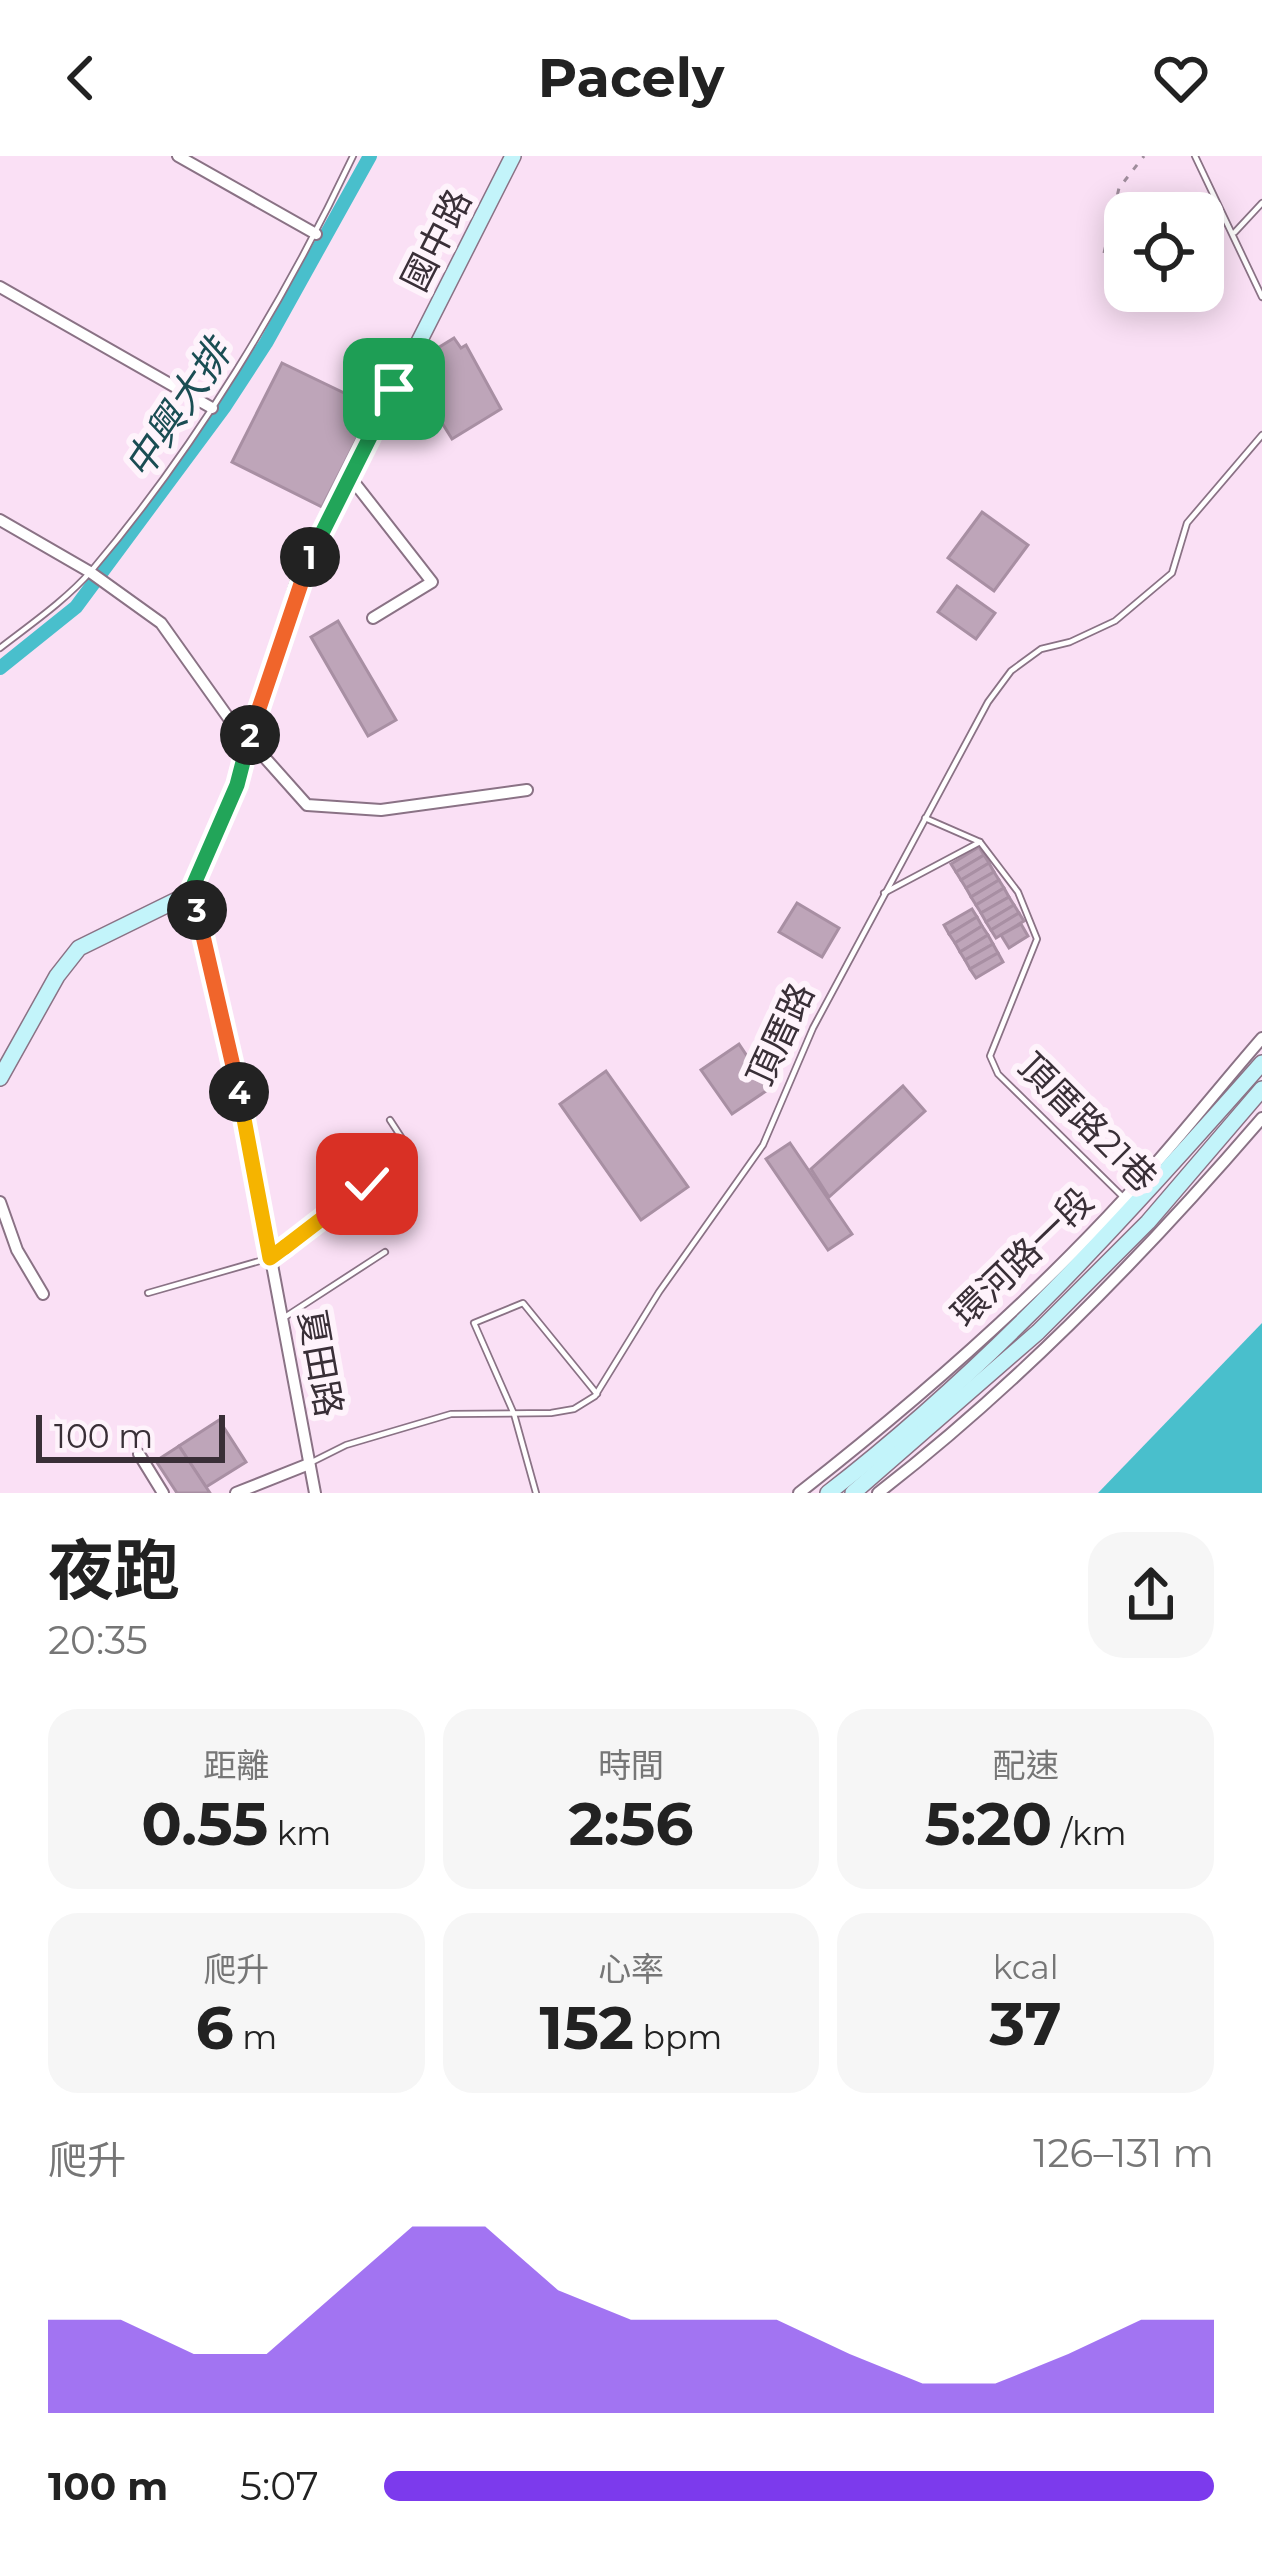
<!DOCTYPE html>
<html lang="zh-TW">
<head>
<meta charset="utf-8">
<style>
	body { margin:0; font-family:Montserrat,"Noto Sans TC",sans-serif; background:#f6f6f6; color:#222; height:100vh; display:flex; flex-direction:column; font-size:45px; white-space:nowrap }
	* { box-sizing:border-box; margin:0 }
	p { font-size:39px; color:#767676 }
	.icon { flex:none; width:66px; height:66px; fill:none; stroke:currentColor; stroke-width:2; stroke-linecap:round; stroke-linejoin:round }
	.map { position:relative; height:1337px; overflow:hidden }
	.panel { display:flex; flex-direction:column; background:#fff; flex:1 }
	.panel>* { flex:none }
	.fabs { position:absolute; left:1104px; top:36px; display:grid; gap:24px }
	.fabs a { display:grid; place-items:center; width:120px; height:120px; border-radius:24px; background:#fff; box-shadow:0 6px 30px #0003; font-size:60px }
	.scale { position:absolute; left:36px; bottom:30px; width:189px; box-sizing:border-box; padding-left:12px; border:6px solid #392f37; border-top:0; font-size:33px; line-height:42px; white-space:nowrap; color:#392f37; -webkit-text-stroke:9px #fef3fb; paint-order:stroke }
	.pin { position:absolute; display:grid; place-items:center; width:102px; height:102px; color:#fff; margin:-51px; border-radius:24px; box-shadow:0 6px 18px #0006 }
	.km { position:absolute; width:60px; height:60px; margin:-30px; border-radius:50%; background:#222; color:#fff; font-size:33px; line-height:60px; text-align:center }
	.round { display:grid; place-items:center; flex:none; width:126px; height:126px; border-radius:36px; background:#f6f6f6 }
	.headline { display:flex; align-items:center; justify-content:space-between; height:204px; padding:0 48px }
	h1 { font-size:66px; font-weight:700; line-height:90px }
	.figures { display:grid; grid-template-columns:repeat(3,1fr); gap:18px; height:204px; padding:12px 48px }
	.figures div { display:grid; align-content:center; border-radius:30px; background:#f6f6f6; text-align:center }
	.figures b { font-size:60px; font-weight:700 }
	.figures small { font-size:33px; font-weight:400 }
	.figures p { font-size:33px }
	.chart { height:336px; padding:24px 48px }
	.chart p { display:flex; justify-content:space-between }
	.chart svg { width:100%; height:216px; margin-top:12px; fill:#7c3aed; opacity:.7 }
	ul { padding:0 48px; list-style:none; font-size:39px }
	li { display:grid; grid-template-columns:192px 144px 1fr; align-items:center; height:90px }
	li i { height:30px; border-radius:15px; background:#7c3aed }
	header { display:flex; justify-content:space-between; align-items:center; height:156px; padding:0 48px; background:#fff; font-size:54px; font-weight:700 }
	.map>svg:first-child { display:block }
	.water { fill:#49bfcc }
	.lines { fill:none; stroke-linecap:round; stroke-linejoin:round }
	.canal { stroke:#49bfcc; stroke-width:14 }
	.building { fill:#bea5b9; stroke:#a88fa3; stroke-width:3 }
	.lane-casing { stroke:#8a7285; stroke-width:8 }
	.street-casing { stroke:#8a7285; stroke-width:14 }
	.secondary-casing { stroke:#8a7285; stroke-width:18 }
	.path { stroke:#9f8d9c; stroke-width:3; stroke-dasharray:6 9; stroke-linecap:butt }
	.lane { stroke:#fff; stroke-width:4.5 }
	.street { stroke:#fff; stroke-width:10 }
	.secondary { stroke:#c3f4fa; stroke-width:15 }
	.split-1-casing { stroke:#fff; stroke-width:24 }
	.split-2-casing { stroke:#fff; stroke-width:24 }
	.split-3-casing { stroke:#fff; stroke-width:24 }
	.split-4-casing { stroke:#fff; stroke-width:24 }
	.split-5-casing { stroke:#fff; stroke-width:24 }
	.split-6-casing { stroke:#fff; stroke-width:24 }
	.split-1 { stroke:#22a559; stroke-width:15 }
	.split-2 { stroke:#f0652b; stroke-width:15 }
	.split-3 { stroke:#22a559; stroke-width:15 }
	.split-4 { stroke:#f0652b; stroke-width:15 }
	.split-5 { stroke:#f5b400; stroke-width:15 }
	.split-6 { stroke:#f5b400; stroke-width:15 }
	.labels { text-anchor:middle; stroke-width:12; stroke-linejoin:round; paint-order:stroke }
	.street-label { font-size:36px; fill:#392f37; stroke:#fef3fb }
	.water-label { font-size:39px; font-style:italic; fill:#1a4d53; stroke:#fef3fb }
</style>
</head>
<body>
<header><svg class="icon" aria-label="back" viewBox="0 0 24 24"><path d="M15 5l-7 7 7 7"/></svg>Pacely<svg class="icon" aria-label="heart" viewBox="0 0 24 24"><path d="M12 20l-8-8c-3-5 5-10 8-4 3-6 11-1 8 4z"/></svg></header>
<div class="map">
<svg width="1262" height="1337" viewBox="0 0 1262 1337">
	<rect width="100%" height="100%" fill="#fae0f5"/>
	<path class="water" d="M1262,1167V1337H1098Z"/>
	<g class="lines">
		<path class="canal" d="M0,512L76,451L225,250L266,187L370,0"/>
	</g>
	<g class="building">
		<path d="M454,182L461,192L466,189L501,253L452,283L414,222L422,217L415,206Z"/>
		<path d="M282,207L373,251L322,351L232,306Z"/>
		<path d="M982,356L1028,389L994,435L948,402Z"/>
		<path d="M957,430L995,457L976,483L938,456Z"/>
		<path d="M338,465L396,564L368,580L311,481Z"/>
		<path d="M979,691L984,699L956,716L951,708Z"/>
		<path d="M984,699L989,707L961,724L956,716Z"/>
		<path d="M989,707L994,716L966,732L961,724Z"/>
		<path d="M994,716L999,724L971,741L966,732Z"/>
		<path d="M999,724L1004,732L976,749L971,741Z"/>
		<path d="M1004,732L1009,741L981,757L976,749Z"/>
		<path d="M1009,741L1014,749L986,766L981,757Z"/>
		<path d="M797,747L839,772L822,801L779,776Z"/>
		<path d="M1014,749L1019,757L991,774L986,766Z"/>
		<path d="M972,753L977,761L949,778L944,769Z"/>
		<path d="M1019,757L1024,765L996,782L991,774Z"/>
		<path d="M977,761L982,770L955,787L949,778Z"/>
		<path d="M1021,768L1028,780L1009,792L1001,779Z"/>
		<path d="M982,770L988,779L960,796L955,787Z"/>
		<path d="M988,779L993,788L965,804L960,796Z"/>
		<path d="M993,788L998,797L970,813L965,804Z"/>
		<path d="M998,797L1003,806L976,822L970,813Z"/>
		<path d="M739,888L769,933L732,958L701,914Z"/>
		<path d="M606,915L688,1031L641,1064L560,948Z"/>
		<path d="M903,930L925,955L829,1041L811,1013Z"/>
		<path d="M790,987L852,1078L828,1094L766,1003Z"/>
		<path d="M219,1264L246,1306L206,1331L179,1290Z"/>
		<path d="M179,1290L206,1331L210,1337H177L156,1305Z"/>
	</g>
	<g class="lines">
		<defs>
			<g id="lane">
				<path d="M1195,0L1262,141"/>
				<path d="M1235,76L1262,47"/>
				<path d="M0,492C31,468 66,444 92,414C195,293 285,144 353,0"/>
				<path d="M925,662L980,686L1018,736L1037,783L990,900L998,918L1122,1040"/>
				<path d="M884,737L980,686"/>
				<path d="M148,1137L270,1102L401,1006L405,987L390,964"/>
				<path d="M285,1161L385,1096"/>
				<path d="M314,1305L346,1289L451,1258L551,1257L574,1253L595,1240L659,1136L763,989L813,872L988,546L1011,515L1041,493L1070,486L1115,465L1172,417L1187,367L1262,279"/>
				<path d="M536,1337L514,1258L474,1167L523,1147L597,1238"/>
			</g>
			<g id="street">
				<path d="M178,0L316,78"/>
				<path d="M0,131L212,252"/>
				<path d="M350,321L432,426L373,462"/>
				<path d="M0,364L90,416L161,467L247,588L258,594L307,649L381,654L527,634"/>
				<path d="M191,737L229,880L315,1337"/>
				<path d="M0,1046L17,1094L43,1138"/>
				<path d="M139,1298L163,1337"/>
				<path d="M236,1337L309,1308"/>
				<path d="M799,1337C914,1247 1026,1150 1125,1042C1172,991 1216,935 1262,882"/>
				<path d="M878,1337C1019,1228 1146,1097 1262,962"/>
			</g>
			<g id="secondary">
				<path d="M0,922L57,820L79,792L191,737L237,629L300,421L513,0"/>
				<path d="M828,1337C991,1211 1126,1061 1262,907"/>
				<path d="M853,1337L1038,1176L1148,1066L1262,933"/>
			</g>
		</defs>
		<use href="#lane" class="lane-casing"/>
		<use href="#street" class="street-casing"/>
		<use href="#secondary" class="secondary-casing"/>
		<path class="path" d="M1104,97L1119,32L1144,0"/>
		<use href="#lane" class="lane"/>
		<use href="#street" class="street"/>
		<use href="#secondary" class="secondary"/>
	</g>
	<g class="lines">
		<defs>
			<path id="split-1" d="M310,401L394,233"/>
			<path id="split-2" d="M250,579L310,401"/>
			<path id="split-3" d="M197,754L190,737L237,629L250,579"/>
			<path id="split-4" d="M197,754L239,936"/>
			<path id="split-5" d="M239,936L270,1102L285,1091"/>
			<path id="split-6" d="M285,1091L367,1028"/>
		</defs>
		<use href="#split-1" class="split-1-casing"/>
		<use href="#split-2" class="split-2-casing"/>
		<use href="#split-3" class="split-3-casing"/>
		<use href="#split-4" class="split-4-casing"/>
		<use href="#split-5" class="split-5-casing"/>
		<use href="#split-6" class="split-6-casing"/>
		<use href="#split-1" class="split-1"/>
		<use href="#split-2" class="split-2"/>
		<use href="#split-3" class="split-3"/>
		<use href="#split-4" class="split-4"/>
		<use href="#split-5" class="split-5"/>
		<use href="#split-6" class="split-6"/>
	</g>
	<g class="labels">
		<g class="street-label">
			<text transform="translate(436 84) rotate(-63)" y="13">國中路</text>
			<text transform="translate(780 878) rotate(-65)" y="13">頂厝路</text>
			<text transform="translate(1088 966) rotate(45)" y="13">頂厝路21巷</text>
			<text transform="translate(1022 1101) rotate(-44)" y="13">環河路一段</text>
			<text transform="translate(321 1207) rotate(80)" y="13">夏田路</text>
		</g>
		<g class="water-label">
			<text transform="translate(177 253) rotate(-56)" y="14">中興大排</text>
		</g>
	</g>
</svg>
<div class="fabs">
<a><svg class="icon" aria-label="locate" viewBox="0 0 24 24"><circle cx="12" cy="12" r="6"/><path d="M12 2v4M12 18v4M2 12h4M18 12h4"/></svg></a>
</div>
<div class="scale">100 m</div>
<div class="pin" style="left:394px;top:233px;background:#1e9e55"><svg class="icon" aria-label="arrive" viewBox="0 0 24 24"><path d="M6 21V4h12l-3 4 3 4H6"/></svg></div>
<div class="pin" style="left:367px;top:1028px;background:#d93025"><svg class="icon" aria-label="check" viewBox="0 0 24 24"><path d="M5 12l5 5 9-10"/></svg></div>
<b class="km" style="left:310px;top:401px">1</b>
<b class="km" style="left:250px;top:579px">2</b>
<b class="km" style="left:197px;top:754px">3</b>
<b class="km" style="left:239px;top:936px">4</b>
</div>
<section class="panel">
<div class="headline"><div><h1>夜跑</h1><p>20:35</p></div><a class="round"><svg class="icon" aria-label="share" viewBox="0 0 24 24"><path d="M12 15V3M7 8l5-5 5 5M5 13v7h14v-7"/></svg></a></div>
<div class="figures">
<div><p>距離</p><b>0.55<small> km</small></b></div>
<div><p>時間</p><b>2:56</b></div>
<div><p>配速</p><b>5:20<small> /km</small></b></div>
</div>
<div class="figures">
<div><p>爬升</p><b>6<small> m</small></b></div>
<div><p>心率</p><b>152<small> bpm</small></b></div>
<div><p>kcal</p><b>37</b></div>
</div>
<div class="chart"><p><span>爬升</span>126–131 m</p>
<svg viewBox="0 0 160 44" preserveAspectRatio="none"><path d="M0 44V25L10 25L20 32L30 32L40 19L50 6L60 6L70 19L80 25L90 25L100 25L110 32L120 38L130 38L140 32L150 25L160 25V44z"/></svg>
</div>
<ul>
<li><b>100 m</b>5:07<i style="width:100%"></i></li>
</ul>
</section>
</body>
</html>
